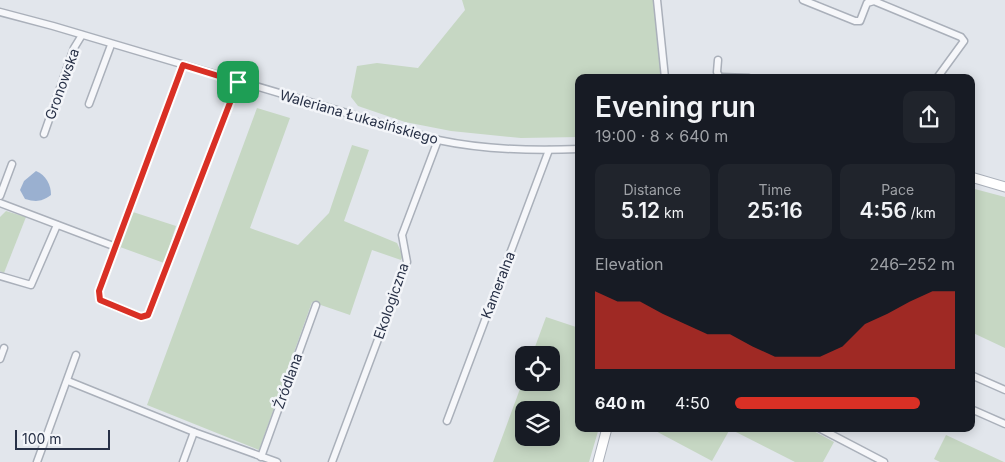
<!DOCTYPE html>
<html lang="en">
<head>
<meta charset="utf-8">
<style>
	body { margin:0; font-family:Inter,sans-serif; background:#20242c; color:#f1f3f6; height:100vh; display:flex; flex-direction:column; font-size:19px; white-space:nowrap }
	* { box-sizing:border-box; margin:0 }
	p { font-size:16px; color:#9ea1a6 }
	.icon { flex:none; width:28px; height:28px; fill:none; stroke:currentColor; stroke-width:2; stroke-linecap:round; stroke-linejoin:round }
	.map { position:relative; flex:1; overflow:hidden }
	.panel { position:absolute; left:575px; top:74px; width:400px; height:358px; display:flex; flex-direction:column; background:#171b24; border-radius:10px; box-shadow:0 2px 12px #0003 }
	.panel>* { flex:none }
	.tools { position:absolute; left:515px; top:346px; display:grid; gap:10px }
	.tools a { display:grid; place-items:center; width:45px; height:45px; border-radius:10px; background:#171b24; box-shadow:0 2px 12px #0003; font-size:25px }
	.scale { position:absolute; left:15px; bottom:12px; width:95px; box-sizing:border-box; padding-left:5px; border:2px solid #283147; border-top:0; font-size:14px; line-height:18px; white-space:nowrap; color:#283147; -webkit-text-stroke:4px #f3f5f9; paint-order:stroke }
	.pin { position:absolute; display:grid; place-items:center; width:42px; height:42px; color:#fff; margin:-21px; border-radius:10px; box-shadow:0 2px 8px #0006 }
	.round { display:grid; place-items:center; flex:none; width:52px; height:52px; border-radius:10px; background:#20242c }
	.summary { display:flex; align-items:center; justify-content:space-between; height:85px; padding:0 20px }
	h1 { font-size:28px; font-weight:600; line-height:38px }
	.metrics { display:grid; grid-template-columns:repeat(3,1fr); gap:8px; height:85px; padding:5px 20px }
	.metrics div { display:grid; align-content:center; border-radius:10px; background:#20242c; text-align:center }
	.metrics b { font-size:21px; font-weight:600 }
	.metrics small { font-size:14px; font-weight:400 }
	.metrics p { font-size:14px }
	.chart { height:140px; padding:10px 20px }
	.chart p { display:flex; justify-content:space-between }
	.chart svg { width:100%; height:90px; margin-top:5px; fill:#d93025; opacity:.7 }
	ul { padding:0 20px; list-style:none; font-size:16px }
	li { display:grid; grid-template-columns:80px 60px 1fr; align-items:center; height:38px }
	li i { height:12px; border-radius:6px; background:#d93025 }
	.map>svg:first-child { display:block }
	.green { fill:#c6d7c3; fill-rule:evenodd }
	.water { fill:#9ab0d0 }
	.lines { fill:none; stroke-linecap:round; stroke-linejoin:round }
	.street-casing { stroke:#aab0ba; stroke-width:9 }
	.secondary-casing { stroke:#aab0ba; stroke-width:11 }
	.street { stroke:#f6f7fa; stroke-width:6 }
	.secondary { stroke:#fff; stroke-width:9 }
	.route-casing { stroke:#fff; stroke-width:10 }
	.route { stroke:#d93025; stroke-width:6 }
	.labels { text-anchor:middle; stroke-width:5; stroke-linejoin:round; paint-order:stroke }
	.street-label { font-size:14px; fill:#283147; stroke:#f3f5f9 }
</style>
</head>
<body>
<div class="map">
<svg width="1005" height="462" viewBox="0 0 1005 462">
	<rect width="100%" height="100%" fill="#e2e6ec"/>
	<g class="green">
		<path d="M462,0H655L663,77L579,78V137L521,138L451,131L405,122L358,106L351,97L357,66L377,63L418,68L465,10Z"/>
		<path d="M257,108L290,118L250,228L298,245L329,213L352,145L369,150L344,221L397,243L403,256L401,260L372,250L350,315L312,302L259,450L147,405Z"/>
		<path d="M971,188L1005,197V348L971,332Z"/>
		<path d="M6,211L26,217L4,273L0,271V217Z"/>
		<path d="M133,212L176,226L164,263L120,247Z"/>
		<path d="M546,317L579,328V428H599L589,462H493L524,378V382H551V355H532ZM524,410H551V438H524Z"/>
		<path d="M650,428H808L834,442L823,462H795L730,429L712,461Z"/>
		<path d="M946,435L1004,462H940L934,459Z"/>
	</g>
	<path class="water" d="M36,171C46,175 51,185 51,195C41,202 36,202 25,199L20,190L24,181Z"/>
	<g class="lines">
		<defs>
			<g id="street">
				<path d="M657,0L665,78"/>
				<path d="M803,0L855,21H860L867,3L874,1L961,37L964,41L937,78"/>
				<path d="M0,12L53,26L438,140C485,150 531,151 579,149"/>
				<path d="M718,60L717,72L720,78"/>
				<path d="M183,65L99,291L100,300L141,317L148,315L238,82"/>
				<path d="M720,77L749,78"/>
				<path d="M89,104L111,45"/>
				<path d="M44,134L74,48L82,35"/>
				<path d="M0,196L12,164"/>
				<path d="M0,203L116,247"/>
				<path d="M0,276L31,285L57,225"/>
				<path d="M0,359L4,348"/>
				<path d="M971,375L1005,390"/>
				<path d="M68,381L194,432L277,462"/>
				<path d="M971,409L1005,424"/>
				<path d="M447,421L549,150"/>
				<path d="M819,428L884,462"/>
				<path d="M261,457L316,305"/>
				<path d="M37,462L76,355"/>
				<path d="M183,462L194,432"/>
				<path d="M332,462L407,262L402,235L438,140"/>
			</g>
			<g id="secondary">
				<path d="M971,177L1005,187"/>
				<path d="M598,462L607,428"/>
			</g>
		</defs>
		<use href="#street" class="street-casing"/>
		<use href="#secondary" class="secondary-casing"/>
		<use href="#street" class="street"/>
		<use href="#secondary" class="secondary"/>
	</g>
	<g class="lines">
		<defs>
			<path id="route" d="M183,65L238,82L148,315L141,317L100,300L99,291Z"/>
		</defs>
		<use href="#route" class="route-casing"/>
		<use href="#route" class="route"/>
	</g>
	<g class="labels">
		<g class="street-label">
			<text transform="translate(62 84) rotate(-70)" y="5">Gronowska</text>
			<text transform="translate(359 117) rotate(16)" y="5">Waleriana Łukasińskiego</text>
			<text transform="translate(498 285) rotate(-69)" y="5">Kameralna</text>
			<text transform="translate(391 301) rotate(-71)" y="5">Ekologiczna</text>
			<text transform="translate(288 381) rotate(-70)" y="5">Źródlana</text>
		</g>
	</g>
</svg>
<div class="tools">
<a><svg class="icon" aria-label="locate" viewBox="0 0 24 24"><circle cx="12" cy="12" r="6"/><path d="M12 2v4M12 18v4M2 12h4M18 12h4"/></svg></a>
<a><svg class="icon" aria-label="layers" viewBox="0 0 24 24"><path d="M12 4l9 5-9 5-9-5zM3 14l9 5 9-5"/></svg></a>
</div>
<div class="scale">100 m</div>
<div class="pin" style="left:238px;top:82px;background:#1e9e55"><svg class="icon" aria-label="arrive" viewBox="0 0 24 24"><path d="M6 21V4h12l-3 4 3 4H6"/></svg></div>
<section class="panel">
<div class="summary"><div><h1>Evening run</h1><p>19:00 · 8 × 640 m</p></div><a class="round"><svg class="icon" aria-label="share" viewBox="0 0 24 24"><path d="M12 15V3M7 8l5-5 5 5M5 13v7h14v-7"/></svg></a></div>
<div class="metrics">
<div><p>Distance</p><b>5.12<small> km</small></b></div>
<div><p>Time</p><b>25:16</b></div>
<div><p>Pace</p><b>4:56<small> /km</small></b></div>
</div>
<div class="chart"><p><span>Elevation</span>246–252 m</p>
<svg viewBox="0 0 160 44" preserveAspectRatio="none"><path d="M0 44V6L10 11L20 11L30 17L40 22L50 27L60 27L70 33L80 38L90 38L100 38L110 33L120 22L130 17L140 11L150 6L160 6V44z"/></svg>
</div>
<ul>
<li><b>640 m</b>4:50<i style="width:84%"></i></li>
</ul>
</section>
</div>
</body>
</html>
